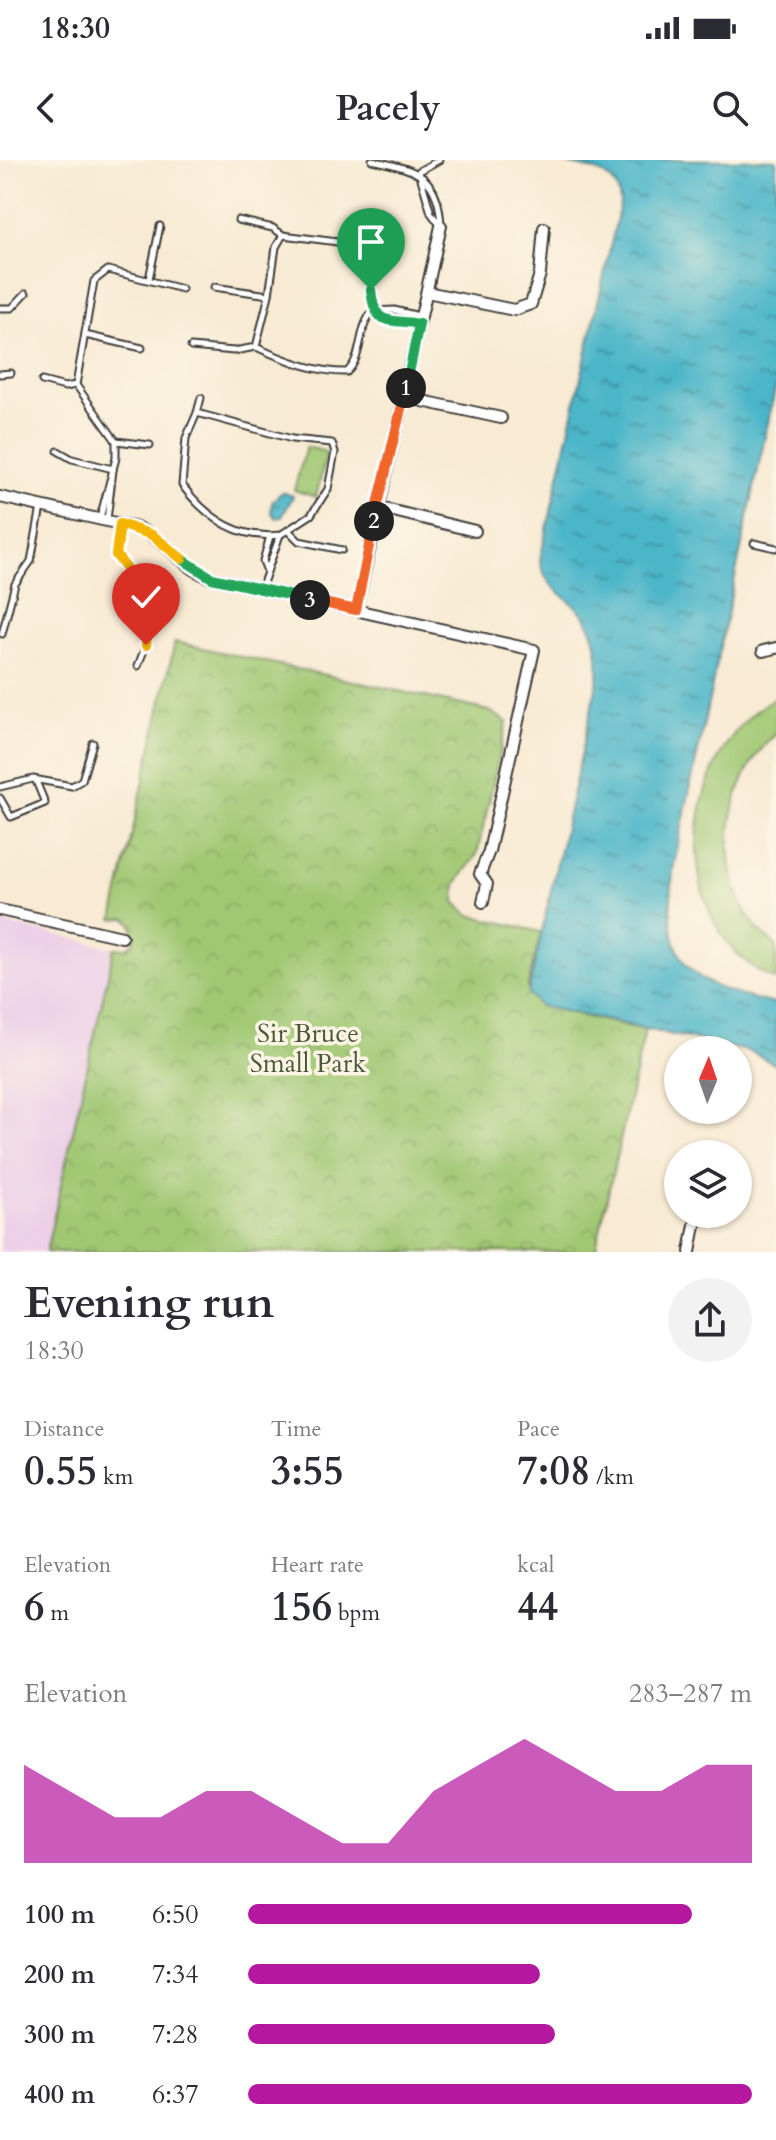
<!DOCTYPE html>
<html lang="en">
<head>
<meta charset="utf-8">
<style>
	body { margin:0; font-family:Cardo,serif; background:#f2f2f3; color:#2b2b33; height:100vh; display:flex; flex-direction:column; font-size:30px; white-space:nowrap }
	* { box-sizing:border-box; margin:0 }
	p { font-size:26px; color:#7c7c81 }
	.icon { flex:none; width:44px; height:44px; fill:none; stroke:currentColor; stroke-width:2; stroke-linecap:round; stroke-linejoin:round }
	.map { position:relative; height:1092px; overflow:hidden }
	.panel { display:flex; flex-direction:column; background:#fff; flex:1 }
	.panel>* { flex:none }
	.needle { width:52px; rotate:2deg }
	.buttons { position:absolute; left:664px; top:876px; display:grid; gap:16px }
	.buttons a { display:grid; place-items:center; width:88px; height:88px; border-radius:50%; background:#fff; box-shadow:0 2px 6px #0004; font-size:40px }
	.pin { position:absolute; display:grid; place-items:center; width:68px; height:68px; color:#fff; margin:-82px -34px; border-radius:50% 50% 50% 0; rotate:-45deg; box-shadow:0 0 8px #0007 }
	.pin .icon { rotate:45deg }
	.km { position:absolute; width:40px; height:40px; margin:-20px; border-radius:50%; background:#222; color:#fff; font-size:22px; line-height:40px; text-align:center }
	.round { display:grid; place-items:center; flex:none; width:84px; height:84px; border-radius:42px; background:#f2f2f3 }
	.headline { display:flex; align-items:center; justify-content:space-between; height:136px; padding:0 24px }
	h1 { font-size:44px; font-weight:700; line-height:60px }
	.figures { display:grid; grid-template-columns:repeat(3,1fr); gap:12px; height:136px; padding:8px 24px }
	.figures div { display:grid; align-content:center }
	.figures b { font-size:40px; font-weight:700 }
	.figures small { font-size:22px; font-weight:400 }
	.figures p { font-size:22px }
	.chart { height:224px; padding:16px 24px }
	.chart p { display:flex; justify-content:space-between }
	.chart svg { width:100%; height:144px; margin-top:8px; fill:#b5179e; opacity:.7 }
	ul { padding:0 24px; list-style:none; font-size:26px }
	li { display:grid; grid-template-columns:128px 96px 1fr; align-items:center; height:60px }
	li i { height:20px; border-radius:10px; background:#b5179e }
	.status { display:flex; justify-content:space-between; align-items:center; height:56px; padding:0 40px; background:#fff; direction:ltr }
	.status svg { height:22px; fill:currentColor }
	header { display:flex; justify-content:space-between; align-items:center; height:104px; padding:0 24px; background:#fff; font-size:36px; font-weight:700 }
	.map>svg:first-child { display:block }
	.built { fill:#edd0e8 }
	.grass { fill:#a0c873; stroke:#5e7248; stroke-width:2 }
	.park { fill:url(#park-crowns); stroke:#5e7248; stroke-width:2 }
	.water { fill:url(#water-ripples); stroke:#346972; stroke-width:2 }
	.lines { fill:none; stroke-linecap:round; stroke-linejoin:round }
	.service-casing { stroke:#3d3b37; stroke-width:9 }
	.minor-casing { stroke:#3d3b37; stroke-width:14 }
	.service { stroke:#fff; stroke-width:5 }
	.minor { stroke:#fff; stroke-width:10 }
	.split-1-casing { stroke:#fff; stroke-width:16 }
	.split-2-casing { stroke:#fff; stroke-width:16 }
	.split-3-casing { stroke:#fff; stroke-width:16 }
	.split-4-casing { stroke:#fff; stroke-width:16 }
	.split-5-casing { stroke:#fff; stroke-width:16 }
	.split-6-casing { stroke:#fff; stroke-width:16 }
	.split-1 { stroke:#22a559; stroke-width:10 }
	.split-2 { stroke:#f0652b; stroke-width:10 }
	.split-3 { stroke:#f0652b; stroke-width:10 }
	.split-4 { stroke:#22a559; stroke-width:10 }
	.split-5 { stroke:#f5b400; stroke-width:10 }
	.split-6 { stroke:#f5b400; stroke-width:10 }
	.labels { text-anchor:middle; stroke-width:7; stroke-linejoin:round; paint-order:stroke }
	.park-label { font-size:26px; fill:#4a583a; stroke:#fcf5e5 }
</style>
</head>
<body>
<div class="status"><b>18:30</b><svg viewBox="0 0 49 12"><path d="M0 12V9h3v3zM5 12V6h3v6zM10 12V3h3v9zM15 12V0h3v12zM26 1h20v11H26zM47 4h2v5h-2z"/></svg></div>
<header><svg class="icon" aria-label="back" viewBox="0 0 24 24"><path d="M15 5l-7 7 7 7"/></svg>Pacely<svg class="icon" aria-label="search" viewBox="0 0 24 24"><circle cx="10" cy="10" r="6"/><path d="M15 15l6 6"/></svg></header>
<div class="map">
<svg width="776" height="1092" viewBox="0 0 776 1092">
	<defs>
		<pattern id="park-crowns" width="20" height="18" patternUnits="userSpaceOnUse" patternTransform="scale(2)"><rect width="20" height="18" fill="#a0c873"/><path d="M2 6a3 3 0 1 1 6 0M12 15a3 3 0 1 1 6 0" fill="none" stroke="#89ab63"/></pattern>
		<pattern id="water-ripples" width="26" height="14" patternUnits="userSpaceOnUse" patternTransform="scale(2)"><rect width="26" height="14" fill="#4bb6c9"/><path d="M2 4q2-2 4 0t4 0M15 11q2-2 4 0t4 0" fill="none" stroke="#3e93a2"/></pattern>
	</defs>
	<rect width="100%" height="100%" fill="#fcf5e5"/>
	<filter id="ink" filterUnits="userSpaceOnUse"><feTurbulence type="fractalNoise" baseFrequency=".0125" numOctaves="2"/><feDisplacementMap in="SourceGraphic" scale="16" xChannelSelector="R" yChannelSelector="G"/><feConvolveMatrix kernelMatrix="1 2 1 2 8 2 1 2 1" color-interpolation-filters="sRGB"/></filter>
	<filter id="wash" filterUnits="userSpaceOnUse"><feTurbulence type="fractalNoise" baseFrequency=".006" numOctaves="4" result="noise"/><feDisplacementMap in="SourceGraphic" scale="32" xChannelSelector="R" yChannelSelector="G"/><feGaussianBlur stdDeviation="1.8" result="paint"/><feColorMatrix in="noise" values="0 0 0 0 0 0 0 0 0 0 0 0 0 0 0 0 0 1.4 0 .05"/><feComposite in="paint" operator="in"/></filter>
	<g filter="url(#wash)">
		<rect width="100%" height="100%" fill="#f8ead3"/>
		<path class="built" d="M0,762L114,788L46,1092H0Z"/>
		<g class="grass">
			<path d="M306,287L327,292L316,337L294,330Z"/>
			<path d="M776,537V574C718,623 710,740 776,785V820C664,771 678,592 776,537Z"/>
		</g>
		<path class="park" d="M175,482L489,551L507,562L477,694L456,724L455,742L469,755L541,772L527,828L540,846L645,870L595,1092H46L114,788H127L134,781L132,764L126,758L113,759Z"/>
		<g class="water">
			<path d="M550,0H776V225L674,704C662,801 681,824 776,844V905L752,892L540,846L528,834L598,519C600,491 596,463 573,444C556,429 544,423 540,400L620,44C619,5 579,9 550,0Z"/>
			<path d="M282,332L293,336L282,357L276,358L271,352L272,342Z"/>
		</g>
	</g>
	<g filter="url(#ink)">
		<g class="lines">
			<defs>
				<g id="service">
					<path d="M372,0C415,10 439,13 441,66"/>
					<path d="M419,11L439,0"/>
					<path d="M419,12L431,53L440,65"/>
					<path d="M238,60L273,68L283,75"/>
					<path d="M149,119L160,66"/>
					<path d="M214,127L269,135L276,87L283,75L361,85L372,91L373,151C357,168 364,196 347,212C318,213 282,199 256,187L269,135"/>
					<path d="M0,148H12L26,133"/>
					<path d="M373,151L380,158L418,164"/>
					<path d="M373,151L394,150L419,156"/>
					<path d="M85,175L142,188"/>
					<path d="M191,187L234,191L256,187"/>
					<path d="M0,214L11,213"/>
					<path d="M42,221L65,227L76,225"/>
					<path d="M197,253L201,238"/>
					<path d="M116,281L150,285"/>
					<path d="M58,291L72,299L113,309"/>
					<path d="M100,358L116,298V281L76,225L94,121L108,110L182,129"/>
					<path d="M107,360L113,310"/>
					<path d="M120,365L116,395L150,439L146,485L138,506"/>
					<path d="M290,372L299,381L342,390"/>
					<path d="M754,383L776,388"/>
					<path d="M267,411L263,401L270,376"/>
					<path d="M261,429L280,375L311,355L328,329L335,292L332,283L292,279L197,253L186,278L182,325C206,357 237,380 280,375"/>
					<path d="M2,474L15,424L31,401L41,347"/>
					<path d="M0,627L33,619L72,626L82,620L93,583"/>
					<path d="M0,638L11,657L45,643L36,621"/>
				</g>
				<g id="minor">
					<path d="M427,132L514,150L531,144L540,114L544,68"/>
					<path d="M404,237L501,258"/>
					<path d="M0,337L138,368C166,380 183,409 212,418L534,490L489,691L480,714L487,724L483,742"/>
					<path d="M377,347L475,371"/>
					<path d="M356,450L441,66"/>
					<path d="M763,491L776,488"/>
					<path d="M0,750L122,777"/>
					<path d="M690,1092L697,1054"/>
				</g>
			</defs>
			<use href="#service" class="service-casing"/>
			<use href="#minor" class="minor-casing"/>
			<use href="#service" class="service"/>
			<use href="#minor" class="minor"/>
		</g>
	</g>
	<g class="lines" filter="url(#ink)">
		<defs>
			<path id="split-1" d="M371,130C375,168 388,158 419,164L406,228"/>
			<path id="split-2" d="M374,361L406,228"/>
			<path id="split-3" d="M310,440L356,450L374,361"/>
			<path id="split-4" d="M182,399L212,418L310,440"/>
			<path id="split-5" d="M136,421L116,395L120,364L152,375L182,399"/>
			<path id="split-6" d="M136,421L150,439L146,485"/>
		</defs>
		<use href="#split-1" class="split-1-casing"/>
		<use href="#split-2" class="split-2-casing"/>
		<use href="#split-3" class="split-3-casing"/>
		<use href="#split-4" class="split-4-casing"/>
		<use href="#split-5" class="split-5-casing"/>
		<use href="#split-6" class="split-6-casing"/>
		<use href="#split-1" class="split-1"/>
		<use href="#split-2" class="split-2"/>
		<use href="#split-3" class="split-3"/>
		<use href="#split-4" class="split-4"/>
		<use href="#split-5" class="split-5"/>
		<use href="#split-6" class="split-6"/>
	</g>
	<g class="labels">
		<g class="park-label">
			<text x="308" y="882">Sir Bruce<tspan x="308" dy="30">Small Park</tspan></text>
		</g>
	</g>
</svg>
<div class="buttons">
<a><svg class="needle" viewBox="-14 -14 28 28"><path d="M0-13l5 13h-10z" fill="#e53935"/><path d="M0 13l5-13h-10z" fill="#7c7c81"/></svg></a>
<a><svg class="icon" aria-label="layers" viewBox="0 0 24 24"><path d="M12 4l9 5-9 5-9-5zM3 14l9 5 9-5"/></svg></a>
</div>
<div class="pin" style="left:371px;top:130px;background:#1e9e55"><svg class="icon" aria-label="arrive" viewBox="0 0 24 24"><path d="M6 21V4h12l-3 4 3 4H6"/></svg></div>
<div class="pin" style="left:146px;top:485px;background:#d93025"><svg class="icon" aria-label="check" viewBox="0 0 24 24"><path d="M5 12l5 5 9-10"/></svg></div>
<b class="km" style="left:406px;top:228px">1</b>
<b class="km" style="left:374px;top:361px">2</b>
<b class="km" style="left:310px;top:440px">3</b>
</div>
<section class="panel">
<div class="headline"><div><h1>Evening run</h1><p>18:30</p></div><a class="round"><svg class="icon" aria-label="share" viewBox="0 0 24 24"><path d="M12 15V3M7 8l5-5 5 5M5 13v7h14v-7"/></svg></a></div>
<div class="figures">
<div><p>Distance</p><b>0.55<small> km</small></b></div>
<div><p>Time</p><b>3:55</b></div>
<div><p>Pace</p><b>7:08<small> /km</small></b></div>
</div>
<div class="figures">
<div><p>Elevation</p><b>6<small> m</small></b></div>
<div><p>Heart rate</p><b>156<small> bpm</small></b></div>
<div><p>kcal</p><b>44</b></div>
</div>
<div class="chart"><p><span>Elevation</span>283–287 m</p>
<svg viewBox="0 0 160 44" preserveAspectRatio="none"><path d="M0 44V14L10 22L20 30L30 30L40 22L50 22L60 30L70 38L80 38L90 22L100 14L110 6L120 14L130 22L140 22L150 14L160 14V44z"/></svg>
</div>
<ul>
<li><b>100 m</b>6:50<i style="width:88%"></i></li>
<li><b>200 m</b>7:34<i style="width:58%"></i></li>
<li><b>300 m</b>7:28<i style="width:61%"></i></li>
<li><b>400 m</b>6:37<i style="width:100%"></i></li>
</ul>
</section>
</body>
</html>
